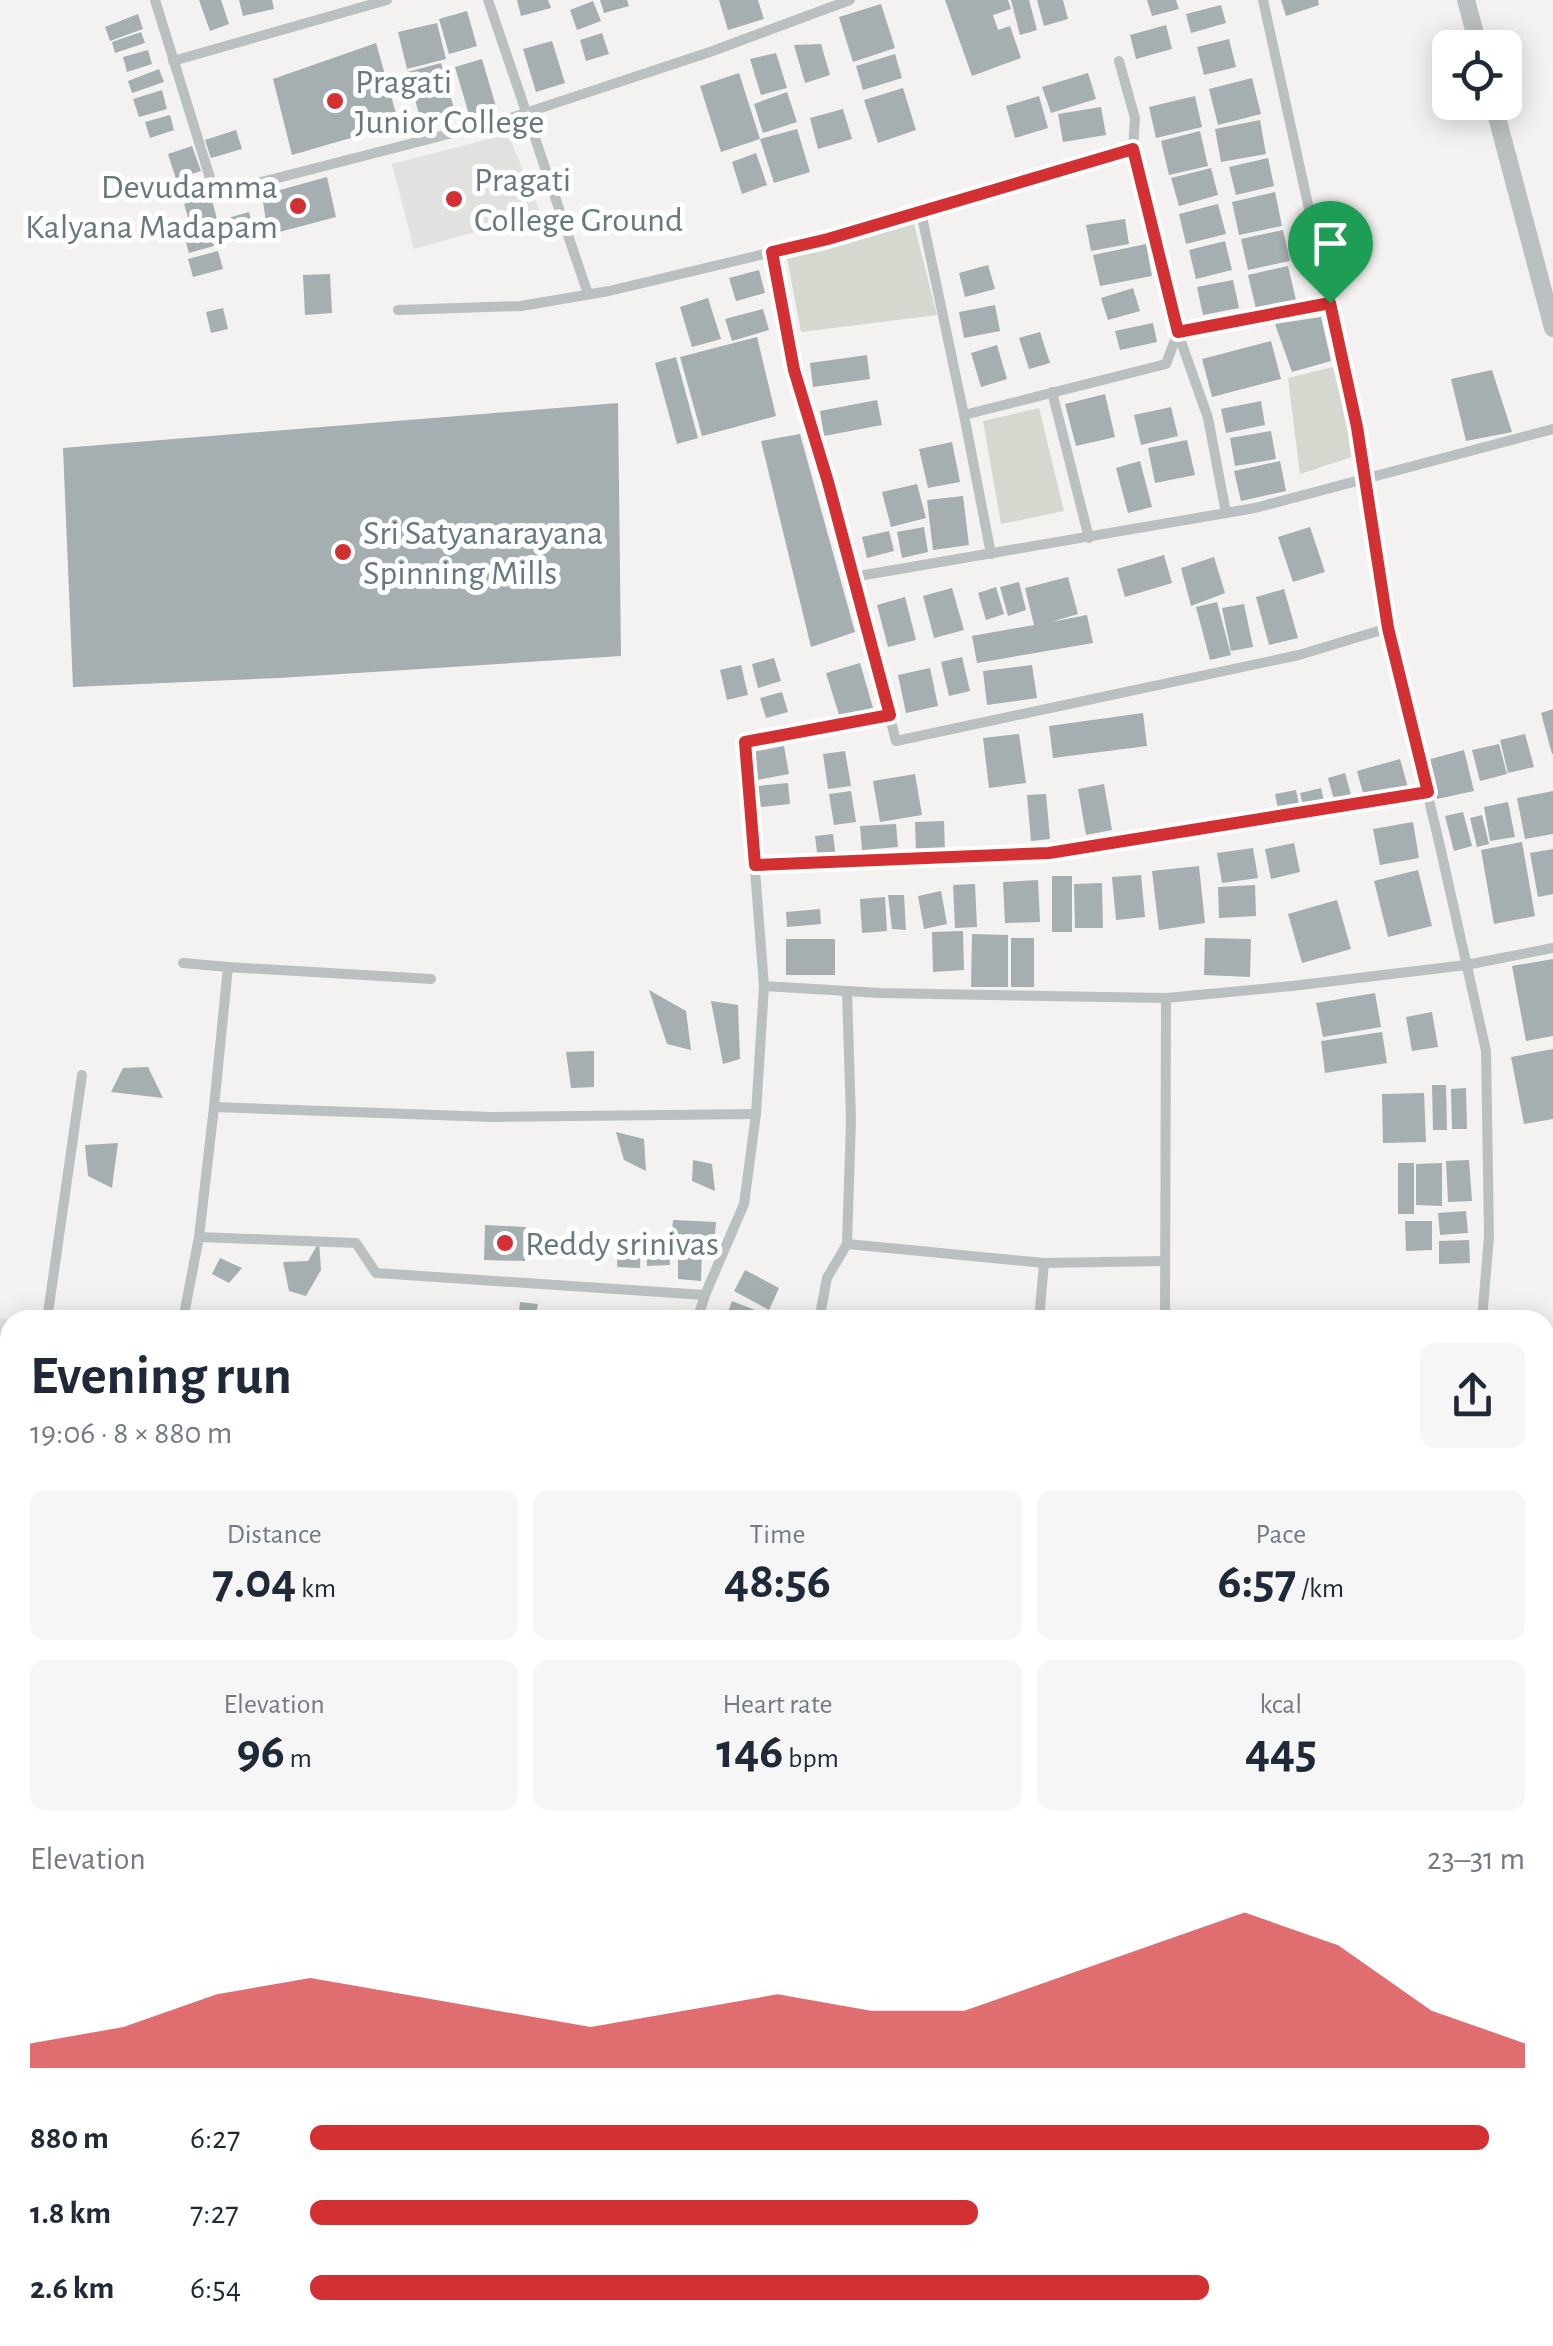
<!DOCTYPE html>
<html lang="en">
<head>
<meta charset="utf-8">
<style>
	body { margin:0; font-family:"Alegreya Sans",sans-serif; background:#f6f6f7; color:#1f2937; height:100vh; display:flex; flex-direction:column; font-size:38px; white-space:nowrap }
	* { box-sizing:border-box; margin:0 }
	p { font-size:32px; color:#747a83 }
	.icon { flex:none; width:55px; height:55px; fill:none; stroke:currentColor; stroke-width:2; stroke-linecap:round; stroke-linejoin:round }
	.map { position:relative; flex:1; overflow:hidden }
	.details { position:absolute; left:0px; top:1310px; width:1555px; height:1038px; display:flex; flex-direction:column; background:#fff; border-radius:30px 30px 0 0; box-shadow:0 5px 25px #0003 }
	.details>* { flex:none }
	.controls { position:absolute; left:1432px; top:30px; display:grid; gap:20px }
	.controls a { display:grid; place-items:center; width:90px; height:90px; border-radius:15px; background:#fff; box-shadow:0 5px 25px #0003; font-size:50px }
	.pin { position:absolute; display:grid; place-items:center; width:85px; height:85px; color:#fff; margin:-102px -42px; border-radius:50% 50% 50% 0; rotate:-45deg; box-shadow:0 0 10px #0007 }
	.pin .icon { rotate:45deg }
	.round { display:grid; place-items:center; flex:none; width:105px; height:105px; border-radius:15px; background:#f6f6f7 }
	.overview { display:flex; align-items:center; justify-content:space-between; height:170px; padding:0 30px }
	h1 { font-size:55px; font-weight:700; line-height:75px }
	.figures { display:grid; grid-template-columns:repeat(3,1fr); gap:15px; height:170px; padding:10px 30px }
	.figures div { display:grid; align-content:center; border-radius:15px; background:#f6f6f7; text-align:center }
	.figures b { font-size:50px; font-weight:700 }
	.figures small { font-size:28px; font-weight:400 }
	.figures p { font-size:28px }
	.chart { height:280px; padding:20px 30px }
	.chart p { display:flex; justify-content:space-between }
	.chart svg { width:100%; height:180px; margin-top:10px; fill:#d33033; opacity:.7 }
	ul { padding:0 30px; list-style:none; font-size:32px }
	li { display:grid; grid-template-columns:160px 120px 1fr; align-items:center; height:75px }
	li i { height:25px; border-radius:12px; background:#d33033 }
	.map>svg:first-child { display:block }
	.built { fill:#e1e2e0 }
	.green { fill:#d4d8cf }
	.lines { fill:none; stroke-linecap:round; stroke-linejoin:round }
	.canal { stroke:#b0c1c1; stroke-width:20 }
	.building { fill:#a5aeb0 }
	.primary-casing { stroke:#acb2b4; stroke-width:35 }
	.minor { stroke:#bac0c1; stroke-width:10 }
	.tertiary { stroke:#bac0c1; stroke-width:18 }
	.primary { stroke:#fff; stroke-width:30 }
	.route-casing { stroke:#fff; stroke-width:20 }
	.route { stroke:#d33033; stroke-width:12 }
	.poi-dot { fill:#d33033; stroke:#fff; stroke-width:4 }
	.labels { text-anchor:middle; stroke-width:10; stroke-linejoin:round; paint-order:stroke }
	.poi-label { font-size:35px; fill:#65797e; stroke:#fff; text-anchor:start }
</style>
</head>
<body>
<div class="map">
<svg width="1553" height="2346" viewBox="0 0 1553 2346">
	<rect width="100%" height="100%" fill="#f3f2f0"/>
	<g class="built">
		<path d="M508,134L541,214L414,249L392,164Z"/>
		<path d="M0,1318L10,1320L9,1424L0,1418Z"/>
	</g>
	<g class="green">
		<path d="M914,224L937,315L801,332L787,258Z"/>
		<path d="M1333,367L1355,456L1300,474L1288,378Z"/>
		<path d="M1039,408L1064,511L1001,524L983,421Z"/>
	</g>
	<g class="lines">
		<g class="canal">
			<path d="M0,1953L10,1956"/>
			<path d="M563,2338L573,2346"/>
		</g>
	</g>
	<g class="building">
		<path d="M199,0H221L229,24L210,31Z"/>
		<path d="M239,0H272L274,9L243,16Z"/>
		<path d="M517,0H548L551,8L521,16Z"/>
		<path d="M600,0H627L629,6L604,13Z"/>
		<path d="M719,0H758L764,19L728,30Z"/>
		<path d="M945,0H1008L1011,9L993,15L998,30L1010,26L1021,58L972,76Z"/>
		<path d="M1011,0H1029L1037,30L1020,35Z"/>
		<path d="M1037,0H1063L1068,19L1044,26Z"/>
		<path d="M1147,0H1176L1179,9L1152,16Z"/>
		<path d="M1281,0H1318L1319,5L1286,16Z"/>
		<path d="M593,1L601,21L577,30L570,10Z"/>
		<path d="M881,4L895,48L853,62L839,17Z"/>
		<path d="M1221,5L1226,23L1191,33L1186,14Z"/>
		<path d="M467,11L477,46L449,54L439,19Z"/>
		<path d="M138,14L143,29L110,41L105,27Z"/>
		<path d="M437,23L446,59L407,69L398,32Z"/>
		<path d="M1166,25L1172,49L1136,59L1130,35Z"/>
		<path d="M141,32L145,43L115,53L112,42Z"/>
		<path d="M602,33L609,54L586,61L580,40Z"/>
		<path d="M1229,39L1236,67L1204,75L1197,47Z"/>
		<path d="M552,41L565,83L536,92L523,49Z"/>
		<path d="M376,43L399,124L292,155L273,79Z"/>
		<path d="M821,44L830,75L805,83L794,45Z"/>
		<path d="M148,50L152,64L127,72L123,57Z"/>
		<path d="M776,53L787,88L761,95L750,59Z"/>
		<path d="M895,54L902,78L863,90L856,66Z"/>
		<path d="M482,59L497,110L470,118L455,67Z"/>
		<path d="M441,63L455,112L421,121L407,72Z"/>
		<path d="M159,69L164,82L132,93L128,81Z"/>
		<path d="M739,73L760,139L721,152L700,86Z"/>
		<path d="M1088,73L1096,99L1051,113L1042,87Z"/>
		<path d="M1252,78L1261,114L1218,125L1209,89Z"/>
		<path d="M903,88L916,130L878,143L864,100Z"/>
		<path d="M162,90L167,109L139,117L133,99Z"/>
		<path d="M787,92L797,122L763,133L754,104Z"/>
		<path d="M1039,96L1048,128L1015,138L1006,106Z"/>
		<path d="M1195,96L1202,127L1156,138L1149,107Z"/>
		<path d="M1101,107L1106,135L1063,142L1058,114Z"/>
		<path d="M843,109L852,139L818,149L810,118Z"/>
		<path d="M170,115L174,130L150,138L145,122Z"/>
		<path d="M1260,120L1266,154L1221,162L1215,129Z"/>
		<path d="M797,129L810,172L774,183L760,139Z"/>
		<path d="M236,130L242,149L211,158L205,140Z"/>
		<path d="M1200,131L1208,166L1169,175L1161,141Z"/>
		<path d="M192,146L201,171L176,179L168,154Z"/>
		<path d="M756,153L767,185L742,194L732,162Z"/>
		<path d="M1268,158L1274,186L1236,195L1229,167Z"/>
		<path d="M1211,168L1218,195L1179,206L1171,178Z"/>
		<path d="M327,177L336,217L268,235L262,195Z"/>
		<path d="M1275,192L1282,226L1239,235L1232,202Z"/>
		<path d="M211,196L217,219L191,227L184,204Z"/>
		<path d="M1218,204L1226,234L1186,244L1179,214Z"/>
		<path d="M249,212L254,230L225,238L221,220Z"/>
		<path d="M1125,219L1129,244L1091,251L1086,225Z"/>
		<path d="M209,229L214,246L189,253L184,236Z"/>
		<path d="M1283,230L1290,261L1248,270L1241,239Z"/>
		<path d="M1225,241L1232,270L1196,279L1189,250Z"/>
		<path d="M1146,244L1152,276L1100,286L1093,255Z"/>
		<path d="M218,251L223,269L193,277L188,259Z"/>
		<path d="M988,265L995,289L965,297L959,273Z"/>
		<path d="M1288,266L1296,300L1256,309L1248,275Z"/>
		<path d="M759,270L765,293L736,301L729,278Z"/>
		<path d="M330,274L332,313L305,315L303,275Z"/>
		<path d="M1233,280L1239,308L1203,315L1197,287Z"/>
		<path d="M1133,288L1140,311L1108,320L1101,298Z"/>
		<path d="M708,298L721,339L692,347L680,307Z"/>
		<path d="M995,305L1000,331L964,338L959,312Z"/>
		<path d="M223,308L228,329L211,333L206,312Z"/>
		<path d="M763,309L769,330L732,341L725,319Z"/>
		<path d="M1321,317L1331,361L1292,372L1275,324Z"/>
		<path d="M1153,323L1157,342L1120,350L1115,331Z"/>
		<path d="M1040,332L1050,363L1029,369L1019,338Z"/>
		<path d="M757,337L776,416L702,436L680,357Z"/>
		<path d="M1271,341L1281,379L1212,397L1202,359Z"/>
		<path d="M997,345L1007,379L981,387L971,353Z"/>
		<path d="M867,355L870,379L813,387L810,363Z"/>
		<path d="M676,357L698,438L677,444L655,363Z"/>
		<path d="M1492,370L1512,432L1466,441L1451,379Z"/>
		<path d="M1105,394L1115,437L1076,446L1065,404Z"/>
		<path d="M877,400L882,425L824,436L820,411Z"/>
		<path d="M1261,401L1265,425L1226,433L1221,409Z"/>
		<path d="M618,403L621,656L279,678L73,687L63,448Z"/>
		<path d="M1171,407L1178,436L1141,445L1134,415Z"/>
		<path d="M1271,431L1276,459L1235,466L1230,438Z"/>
		<path d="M800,434L855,632L811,647L761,441Z"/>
		<path d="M1187,440L1195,475L1155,483L1148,448Z"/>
		<path d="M952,442L960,482L928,488L919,449Z"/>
		<path d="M1140,461L1152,507L1128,513L1116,468Z"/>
		<path d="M1280,461L1286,491L1241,501L1234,471Z"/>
		<path d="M917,484L926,518L891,527L882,492Z"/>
		<path d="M963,496L969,545L933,550L927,500Z"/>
		<path d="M924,527L928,552L902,558L897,532Z"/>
		<path d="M1310,527L1325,572L1293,582L1278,537Z"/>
		<path d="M889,531L894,551L867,558L862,537Z"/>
		<path d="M1164,555L1172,583L1125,597L1117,569Z"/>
		<path d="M1214,557L1225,593L1191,606L1181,568Z"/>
		<path d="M1068,577L1078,614L1051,622L1087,615L1093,643L977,663L972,636L1034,625L1025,588Z"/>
		<path d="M1019,582L1026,610L1008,616L1000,587Z"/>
		<path d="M996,587L1004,614L986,620L978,593Z"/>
		<path d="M952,588L964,630L934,638L923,596Z"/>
		<path d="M1284,589L1298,638L1269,645L1256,597Z"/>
		<path d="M905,597L916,640L888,647L877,605Z"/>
		<path d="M1217,602L1231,655L1210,660L1196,607Z"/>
		<path d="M1244,604L1253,647L1231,651L1222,608Z"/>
		<path d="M962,657L970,691L949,696L941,662Z"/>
		<path d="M774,658L781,681L758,688L752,664Z"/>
		<path d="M860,663L873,708L840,718L826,673Z"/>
		<path d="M741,665L748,695L727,700L720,670Z"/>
		<path d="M1032,665L1037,698L987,705L983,671Z"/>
		<path d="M930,668L938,706L906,713L898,675Z"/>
		<path d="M782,692L788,712L766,718L760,698Z"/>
		<path d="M1553,709V754H1552L1541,713Z"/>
		<path d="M1143,713L1147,746L1053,758L1049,726Z"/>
		<path d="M1019,734L1026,783L989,788L983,738Z"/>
		<path d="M1525,734L1534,767L1508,773L1500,740Z"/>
		<path d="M1499,744L1507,774L1480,781L1472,750Z"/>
		<path d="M784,746L789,774L757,780L752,752Z"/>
		<path d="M1464,750L1474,791L1437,799L1427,760Z"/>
		<path d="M845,751L851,786L828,789L823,754Z"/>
		<path d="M1400,759L1409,791L1366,804L1357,771Z"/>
		<path d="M1345,773L1353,802L1336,807L1328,778Z"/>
		<path d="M915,774L922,815L880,822L873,781Z"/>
		<path d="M788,783L790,804L761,807L758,786Z"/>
		<path d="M1104,784L1112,830L1086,835L1078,789Z"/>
		<path d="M1321,788L1327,815L1306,819L1300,793Z"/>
		<path d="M1296,790L1302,819L1281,823L1275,794Z"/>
		<path d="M851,791L856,822L834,825L829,794Z"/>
		<path d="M1553,791V834L1525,839L1517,798Z"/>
		<path d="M1046,794L1050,839L1031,841L1027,795Z"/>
		<path d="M1508,802L1515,837L1490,841L1484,807Z"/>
		<path d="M1463,812L1472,846L1454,851L1445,816Z"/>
		<path d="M1482,815L1489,844L1477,847L1470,818Z"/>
		<path d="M944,821L945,852H916L915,822Z"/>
		<path d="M1413,822L1419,858L1380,865L1373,829Z"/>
		<path d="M896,824L898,847L862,850L860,826Z"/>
		<path d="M833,834L836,858L818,860L815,836Z"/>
		<path d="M1522,842L1535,916L1494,924L1481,850Z"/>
		<path d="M1294,843L1300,872L1271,879L1265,849Z"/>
		<path d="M1253,848L1258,878L1222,883L1217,853Z"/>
		<path d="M1553,849V894L1538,897L1530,853Z"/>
		<path d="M1199,866L1205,923L1159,930L1152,871Z"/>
		<path d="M1418,870L1432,926L1388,937L1374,881Z"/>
		<path d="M1141,875L1145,917L1116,920L1112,877Z"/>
		<rect x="1052" y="876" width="20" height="56"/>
		<path d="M1038,880L1040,922L1005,923L1003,882Z"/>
		<path d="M1102,883L1103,928H1075L1074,884Z"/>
		<path d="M975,884L977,927L955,928L953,885Z"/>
		<path d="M1255,885L1256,916L1219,918L1218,887Z"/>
		<path d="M941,891L947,924L924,929L918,896Z"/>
		<path d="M888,895H904L906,930L892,929Z"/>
		<path d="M885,897L887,931L862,933L860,899Z"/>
		<path d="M1337,900L1351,949L1302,963L1288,914Z"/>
		<path d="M820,909L821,924L787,927L786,912Z"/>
		<path d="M963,931L964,970L933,972L932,932Z"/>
		<path d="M972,934L1008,935V987H971Z"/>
		<rect x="1011" y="938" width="23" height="49"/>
		<path d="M1205,938L1251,939L1250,977L1204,975Z"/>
		<rect x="786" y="939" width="49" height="36"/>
		<path d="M1553,959V1036L1526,1041L1512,966Z"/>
		<path d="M649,990L686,1011L691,1050L667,1044Z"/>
		<path d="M1375,993L1381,1027L1323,1037L1316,1003Z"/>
		<path d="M711,1001L738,1005L740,1059L723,1064Z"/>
		<path d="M1432,1012L1438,1047L1412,1051L1406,1017Z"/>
		<path d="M1382,1032L1387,1063L1325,1073L1321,1041Z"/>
		<path d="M1553,1049V1119L1524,1124L1511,1057Z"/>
		<path d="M594,1051V1087L571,1088L566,1052Z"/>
		<path d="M148,1067L163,1098L111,1092L123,1068Z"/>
		<path d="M1432,1085H1446L1447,1130H1433Z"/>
		<path d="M1466,1088L1467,1129H1452L1451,1089Z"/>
		<path d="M1424,1093L1426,1142L1383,1143L1382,1094Z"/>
		<path d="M616,1132L644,1139L646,1171L624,1160Z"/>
		<path d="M118,1143L112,1188L88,1176L85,1145Z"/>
		<path d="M693,1160L712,1164L715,1191L692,1181Z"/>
		<path d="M1469,1160L1472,1201L1448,1202L1446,1161Z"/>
		<rect x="1398" y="1163" width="16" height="51"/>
		<path d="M1442,1163V1206L1416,1205V1164Z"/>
		<path d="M1466,1211L1468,1233L1440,1235L1438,1213Z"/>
		<path d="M673,1220L716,1222L715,1236L672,1234Z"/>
		<path d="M1405,1221H1432V1250L1406,1251Z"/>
		<path d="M485,1225L526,1227L525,1261L484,1260Z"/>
		<path d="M618,1237H641L640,1268L617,1267Z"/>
		<path d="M646,1240H669L670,1265L647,1266Z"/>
		<path d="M1469,1240L1470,1263L1439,1264V1241Z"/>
		<path d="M319,1242L321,1270L306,1296L289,1291L283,1262L308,1261Z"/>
		<path d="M678,1253H702L701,1281L678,1279Z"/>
		<path d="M220,1258L242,1268L229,1283L212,1274Z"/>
		<path d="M745,1270L779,1288L769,1310L734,1291Z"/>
		<path d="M732,1301L768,1315L766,1320H725Z"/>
		<path d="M520,1302L538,1304L535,1320H518Z"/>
		<path d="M568,1310L596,1311V1320H568Z"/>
	</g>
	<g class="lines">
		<defs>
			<g id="primary">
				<path d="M0,1451L10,1459"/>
				<path d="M1545,2032L1553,2034"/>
			</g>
		</defs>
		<use href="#primary" class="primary-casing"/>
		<g class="minor">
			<path d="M155,0L215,194L507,119L710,52L850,0"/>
			<path d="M488,0L588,294"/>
			<path d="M1263,0L1357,427L1388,628L1439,842L1486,1051L1489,1236L1482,1320"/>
			<path d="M173,61L387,0"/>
			<path d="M1119,61L1135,118L1133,149"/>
			<path d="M921,212L964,415L1166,364L1178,332"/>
			<path d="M772,253L794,370L828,482L896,741L1299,655L1388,628"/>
			<path d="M398,310L521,306L609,291L828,239L1133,149L1178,332L1329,303"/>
			<path d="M1178,333L1208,418L1226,513"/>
			<path d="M1052,392L1089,538"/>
			<path d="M964,415L991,554"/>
			<path d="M853,577L1255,508L1553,429"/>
			<path d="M889,715L745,741L764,986L880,993L1166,998L1292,986L1466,965L1553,948"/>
			<path d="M755,865L1049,853L1428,792"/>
			<path d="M183,963L228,967"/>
			<path d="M431,979L228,967L214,1107L492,1117L756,1114"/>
			<path d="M199,1237L214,1107"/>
			<path d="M847,1244L1044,1263L1164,1261"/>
			<path d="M47,1320L82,1075"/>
			<path d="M183,1320L199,1237L356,1243L376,1273L705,1295"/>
			<path d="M697,1320L705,1295L744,1204L756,1114L764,986"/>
			<path d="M819,1320L827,1278L847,1244L851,1120L847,991"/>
			<path d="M1039,1320L1044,1263"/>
			<path d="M1165,1320L1166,998"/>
			<path d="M0,2004L10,2008"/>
			<path d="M0,2106L10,2107"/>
			<path d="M0,2234H10"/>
			<path d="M515,2338L524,2346"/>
			<path d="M824,2338L831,2346"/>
			<path d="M1328,2338L1330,2346"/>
			<path d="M1401,2338L1447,2346"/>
			<path d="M1030,2346V2338"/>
			<path d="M1186,2346L1238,2338"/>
			<path d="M1471,2346L1472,2338"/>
		</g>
		<g class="tertiary">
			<path d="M1466,0L1479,48"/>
			<path d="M1493,102L1553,328"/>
		</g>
		<use href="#primary" class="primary"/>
	</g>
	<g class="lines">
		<defs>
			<path id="route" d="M1133,149L1178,332L1330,303L1357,427L1388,628L1428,792L1049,853L755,865L745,742L890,715L828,482L794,370L772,252L828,239Z"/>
		</defs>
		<use href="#route" class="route-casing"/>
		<use href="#route" class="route"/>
	</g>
	<g class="poi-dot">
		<circle cx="335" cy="101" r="10"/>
		<circle cx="454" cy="199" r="10"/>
		<circle cx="298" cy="206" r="10"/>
		<circle cx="343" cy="552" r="10"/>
		<circle cx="505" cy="1243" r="10"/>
	</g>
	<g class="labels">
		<g class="poi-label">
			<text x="355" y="93">Pragati<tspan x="355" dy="40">Junior College</tspan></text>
			<text x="474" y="191">Pragati<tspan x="474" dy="40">College Ground</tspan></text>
			<text x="278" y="198" text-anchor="end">Devudamma<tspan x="278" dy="40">Kalyana Madapam</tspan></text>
			<text x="363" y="544">Sri Satyanarayana<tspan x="363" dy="40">Spinning Mills</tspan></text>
			<text x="525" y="1255">Reddy srinivas</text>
		</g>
	</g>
</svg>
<div class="controls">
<a><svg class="icon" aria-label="locate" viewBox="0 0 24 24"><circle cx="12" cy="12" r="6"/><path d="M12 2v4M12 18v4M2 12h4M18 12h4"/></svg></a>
</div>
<div class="pin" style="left:1330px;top:303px;background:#1e9e55"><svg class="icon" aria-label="arrive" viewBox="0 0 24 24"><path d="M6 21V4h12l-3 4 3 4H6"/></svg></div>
<section class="details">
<div class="overview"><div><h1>Evening run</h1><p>19:06 · 8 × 880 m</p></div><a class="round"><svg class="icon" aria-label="share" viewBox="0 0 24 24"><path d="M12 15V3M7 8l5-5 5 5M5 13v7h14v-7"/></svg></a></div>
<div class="figures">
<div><p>Distance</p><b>7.04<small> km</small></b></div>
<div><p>Time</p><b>48:56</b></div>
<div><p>Pace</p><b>6:57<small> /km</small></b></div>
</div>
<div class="figures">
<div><p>Elevation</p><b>96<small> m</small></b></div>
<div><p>Heart rate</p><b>146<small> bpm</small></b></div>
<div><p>kcal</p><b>445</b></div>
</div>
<div class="chart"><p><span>Elevation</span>23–31 m</p>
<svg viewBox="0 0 160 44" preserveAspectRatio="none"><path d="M0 44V38L10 34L20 26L30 22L40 26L50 30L60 34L70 30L80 26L90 30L100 30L110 22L120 14L130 6L140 14L150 30L160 38V44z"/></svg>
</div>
<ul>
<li><b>880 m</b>6:27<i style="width:97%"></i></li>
<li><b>1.8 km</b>7:27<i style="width:55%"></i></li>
<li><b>2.6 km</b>6:54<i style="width:74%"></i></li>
</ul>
</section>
</div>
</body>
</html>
